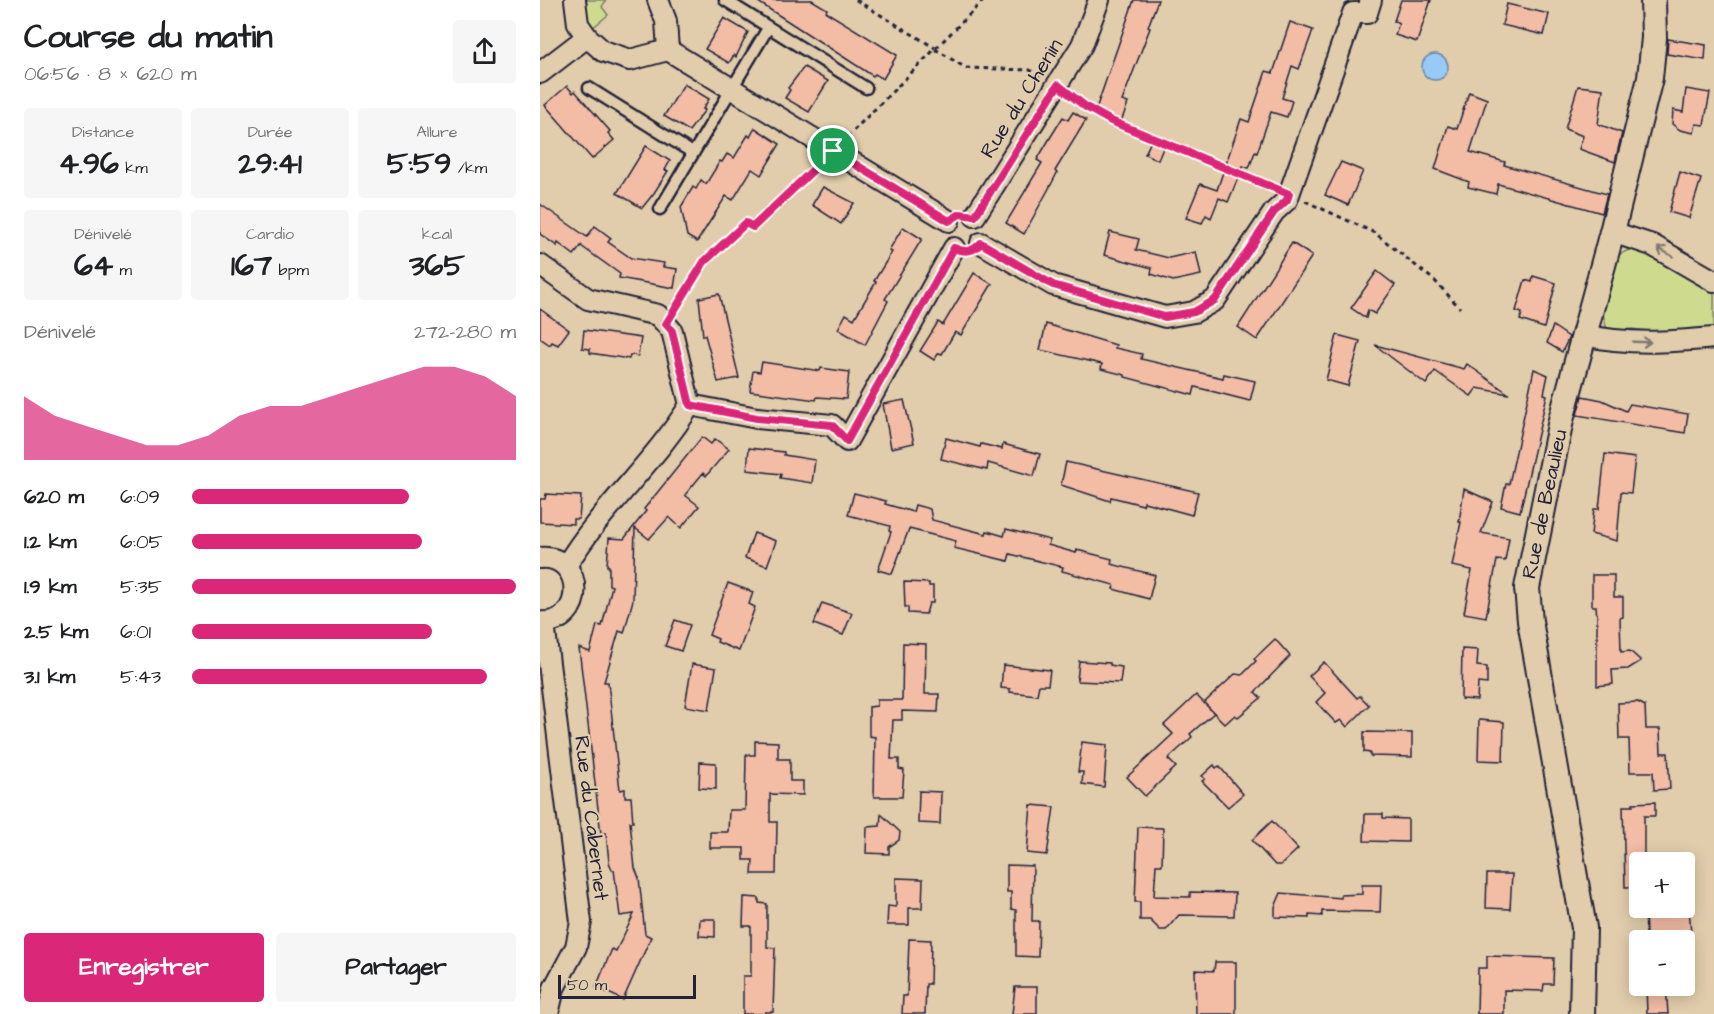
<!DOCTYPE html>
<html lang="fr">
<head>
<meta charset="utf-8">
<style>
	body { margin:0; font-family:"Architects Daughter",sans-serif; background:#f6f6f6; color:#202124; height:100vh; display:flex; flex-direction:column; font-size:22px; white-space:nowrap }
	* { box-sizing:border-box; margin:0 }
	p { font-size:20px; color:#757577 }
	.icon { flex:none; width:33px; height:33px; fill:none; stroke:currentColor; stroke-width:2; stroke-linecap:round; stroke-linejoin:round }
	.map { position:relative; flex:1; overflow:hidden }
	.side { display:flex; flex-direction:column; background:#fff; width:540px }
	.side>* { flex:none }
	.buttons { position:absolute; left:1089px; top:852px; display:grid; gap:12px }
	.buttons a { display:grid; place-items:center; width:66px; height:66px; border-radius:6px; background:#fff; box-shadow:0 3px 15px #0003; font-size:30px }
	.scale { position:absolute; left:18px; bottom:15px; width:138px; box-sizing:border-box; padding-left:6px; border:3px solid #22223b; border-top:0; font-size:16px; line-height:21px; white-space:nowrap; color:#22223b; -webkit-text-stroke:4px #e1cdab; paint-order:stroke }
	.pin { position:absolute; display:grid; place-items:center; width:51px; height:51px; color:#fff; margin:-26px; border:3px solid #fff; border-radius:50%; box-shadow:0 2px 6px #0007 }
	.round { display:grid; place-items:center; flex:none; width:63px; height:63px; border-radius:6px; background:#f6f6f6 }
	.overview { display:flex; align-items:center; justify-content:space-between; height:102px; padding:0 24px }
	h1 { font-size:33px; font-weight:700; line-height:45px }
	.figures { display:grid; grid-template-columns:repeat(3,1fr); gap:9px; height:102px; padding:6px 24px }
	.figures div { display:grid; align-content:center; border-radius:6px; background:#f6f6f6; text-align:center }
	.figures b { font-size:30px; font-weight:700 }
	.figures small { font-size:16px; font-weight:400 }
	.figures p { font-size:16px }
	.chart { height:168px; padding:12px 24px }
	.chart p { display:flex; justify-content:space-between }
	.chart svg { width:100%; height:108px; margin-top:6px; fill:#db2777; opacity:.7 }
	.button { display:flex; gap:12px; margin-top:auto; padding:12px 24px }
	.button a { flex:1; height:69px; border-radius:6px; background:#db2777; color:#fff; font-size:24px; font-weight:700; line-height:69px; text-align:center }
	.button a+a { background:#f6f6f6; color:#202124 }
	ul { padding:0 24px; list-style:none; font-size:20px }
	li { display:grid; grid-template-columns:96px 72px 1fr; align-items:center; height:45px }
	li i { height:15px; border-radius:8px; background:#db2777 }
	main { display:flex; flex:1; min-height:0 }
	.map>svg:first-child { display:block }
	.green { fill:#cedb8f; stroke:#787e65; stroke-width:1.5 }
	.water { fill:#99c9f5; stroke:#6986ab; stroke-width:1.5 }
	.building { fill:#f2bca5; stroke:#22223b; stroke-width:1.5 }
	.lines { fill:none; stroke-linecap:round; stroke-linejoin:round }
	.service-casing { stroke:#22223b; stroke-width:15 }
	.minor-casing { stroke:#22223b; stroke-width:24 }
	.tertiary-casing { stroke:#22223b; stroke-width:28 }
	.path { stroke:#22223b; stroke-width:3; stroke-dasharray:4.5 4.5; stroke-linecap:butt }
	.service { stroke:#e1cdab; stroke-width:10 }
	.minor { stroke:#e1cdab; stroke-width:20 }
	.tertiary { stroke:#e1cdab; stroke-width:24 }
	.oneway { stroke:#827873 }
	.route-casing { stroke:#fff; stroke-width:12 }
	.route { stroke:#db2777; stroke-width:8 }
	.labels { text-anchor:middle; stroke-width:4.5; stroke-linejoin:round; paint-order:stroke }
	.street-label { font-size:21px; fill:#22223b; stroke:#e1cdab }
</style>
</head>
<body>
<main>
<section class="side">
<div class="overview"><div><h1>Course du matin</h1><p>06:56 · 8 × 620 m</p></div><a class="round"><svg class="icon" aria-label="share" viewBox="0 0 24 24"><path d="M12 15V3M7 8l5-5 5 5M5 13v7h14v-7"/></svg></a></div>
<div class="figures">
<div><p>Distance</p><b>4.96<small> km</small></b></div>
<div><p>Durée</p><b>29:41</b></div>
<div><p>Allure</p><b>5:59<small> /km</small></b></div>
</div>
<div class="figures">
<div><p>Dénivelé</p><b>64<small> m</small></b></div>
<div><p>Cardio</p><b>167<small> bpm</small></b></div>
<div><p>kcal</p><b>365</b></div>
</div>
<div class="chart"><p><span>Dénivelé</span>272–280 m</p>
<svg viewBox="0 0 160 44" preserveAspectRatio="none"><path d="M0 44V18L10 26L20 30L30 34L40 38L50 38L60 34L70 26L80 22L90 22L100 18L110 14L120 10L130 6L140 6L150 10L160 18V44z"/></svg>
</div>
<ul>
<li><b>620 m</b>6:09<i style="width:67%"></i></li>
<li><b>1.2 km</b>6:05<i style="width:71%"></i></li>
<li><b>1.9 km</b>5:35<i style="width:100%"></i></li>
<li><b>2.5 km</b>6:01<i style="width:74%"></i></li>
<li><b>3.1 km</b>5:43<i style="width:91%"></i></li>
</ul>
<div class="button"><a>Enregistrer</a><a>Partager</a></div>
</section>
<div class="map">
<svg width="1174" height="1014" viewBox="0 0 1174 1014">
	<rect width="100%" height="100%" fill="#e1cdab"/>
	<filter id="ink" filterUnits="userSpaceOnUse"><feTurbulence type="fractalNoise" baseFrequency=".0167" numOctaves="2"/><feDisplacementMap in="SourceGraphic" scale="12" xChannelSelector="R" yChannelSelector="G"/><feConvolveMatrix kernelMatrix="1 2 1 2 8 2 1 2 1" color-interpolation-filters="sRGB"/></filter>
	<g filter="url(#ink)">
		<g class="green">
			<path d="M41,0H66L62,7L68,15L51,29L45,18Z"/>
			<path d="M1093,248L1102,250L1174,288V331L1126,333L1092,329L1073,331L1066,327L1063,313L1078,255Z"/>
		</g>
		<circle class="water" cx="895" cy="67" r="13"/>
		<g class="building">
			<path d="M215,0H272L287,9L286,12L357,55L343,79L335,74L333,76Z"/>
			<path d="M594,0H618L608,27L610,28L582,101L588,103L581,122L556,109Z"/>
			<path d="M861,0H891L877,42L855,35L859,23L854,21Z"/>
			<path d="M967,4L1009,14L1004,35L962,25Z"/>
			<path d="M184,18L208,32L196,57L194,55L189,63L165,49Z"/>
			<path d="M750,22L773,30L759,69L752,66L742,98L752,101L747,117L731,112L717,153L715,152L709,168L703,166L688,202L679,198L671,218L666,215L662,223L646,218L660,184L677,190L701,119L709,122L726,71L733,73Z"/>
			<path d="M1128,39L1166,45L1165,60L1127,54Z"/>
			<path d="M264,67L288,81L269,112L245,98L250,90L248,88Z"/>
			<path d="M144,84L169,99L163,109L165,110L149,131L124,116Z"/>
			<path d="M27,86L33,93L35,91L70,131L68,133L74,140L52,159L5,105Z"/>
			<path d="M1038,86L1063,89L1058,124L1082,133L1075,162L1039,149L1043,136L1025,129Z"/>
			<path d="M1146,89L1170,93L1164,125L1156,124L1154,133L1140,130L1132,124L1133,110L1143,112Z"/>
			<path d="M929,92L947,99L930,152L965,162L964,165L1067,194L1062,213L958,184L956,194L928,187L929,182L895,169L908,126L917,129Z"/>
			<path d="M533,112L546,120L515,171L517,173L513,181L484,234L466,223L502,163L497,160L510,138L523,117L528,120Z"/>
			<path d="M215,128L240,144L221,175L212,169L193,200L186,196L157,242L147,236L141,207L153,187L156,189L161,180L166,184L180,161L182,162L187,154L194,158L208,135L210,137Z"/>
			<path d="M611,141L624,146L618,160L605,154Z"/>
			<path d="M106,146L130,161L125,170L128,171L114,193L102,208L77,193Z"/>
			<path d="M801,162L823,171L808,205L785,195Z"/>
			<path d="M1140,172L1161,179L1149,218L1129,212Z"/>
			<path d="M283,187L314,203L301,224L272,205Z"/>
			<path d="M0,204L47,237L55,226L71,238L68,242L91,258L124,263L123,267L137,269L134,288L79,278L80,274L41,246L42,245L34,255L18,243L17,246L0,234Z"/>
			<path d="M363,227L382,239L345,299L348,301L325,345L298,329L306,314L314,319L336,282L334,281L352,252L349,250Z"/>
			<path d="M570,232L599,239L596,250L629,258L656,252L661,275L633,281L611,274L612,268L564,255Z"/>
			<path d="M752,243L772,256L717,340L698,327Z"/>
			<path d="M837,271L855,285L835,314L828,310L826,318L811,308Z"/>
			<path d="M434,273L452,284L421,335L415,332L402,354L399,353L394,360L380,351L398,322L403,325Z"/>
			<path d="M993,276L1016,283L1004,328L980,320L982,313L976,311L985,280L992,282Z"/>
			<path d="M179,294L199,378L178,382L165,335L163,336L159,298Z"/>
			<path d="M0,309L29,330L18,345L12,342L10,345L0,338Z"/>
			<path d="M506,324L576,345L575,348L602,354L601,359L683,378L684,374L715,381L710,401L655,387L653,395L585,377V375L561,369L562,364L500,350Z"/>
			<path d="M1013,326L1029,337L1022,352L1007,343Z"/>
			<path d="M44,330L101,338L98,356L90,355L89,359L50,353V349L42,348Z"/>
			<path d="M797,335L820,341L808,386L786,380Z"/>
			<path d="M835,345L924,369L927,364L969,394L937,388L931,396L895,371L886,384Z"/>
			<path d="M222,362L280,371L281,368L309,372L306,399L277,397L276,400L210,391L213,371L220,372Z"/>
			<path d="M994,369L1008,375L1004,394L1007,395L980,512L961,507L966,484H969Z"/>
			<path d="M1042,396L1062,400L1086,411L1090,404L1148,414L1145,433L1037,415Z"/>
			<path d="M364,400L374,443L351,448L343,404Z"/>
			<path d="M162,437L171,444L175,439L189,449L166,476L163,473L145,495L159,506L141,528L129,517L109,539L95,528L93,600L84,633L79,631L64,682H68L80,790L85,789V797H91L93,822H90L95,868L99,878L105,934L111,937L83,1000L56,987L72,949L76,951L94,914L80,916L74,870H72L69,862L66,833L61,834L39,648L50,652L57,625L62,626L72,586L69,585V566H67L69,538L84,539L106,511L104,509Z"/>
			<path d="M406,438L440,447L441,444L462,449L463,444L500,454L494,476L448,463L447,470L401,459Z"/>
			<path d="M209,448L244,452V455L275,460L272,483L240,478L241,474L207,470Z"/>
			<path d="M1065,454L1095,458L1091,493L1081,492L1077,541L1051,534L1054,509H1059Z"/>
			<path d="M526,462L658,492L652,515L604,502L603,505L571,497L570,501L521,485Z"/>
			<path d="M924,489L953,502L941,533L969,538L965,561L957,560L946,617L924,613L932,570L912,566L921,522H919Z"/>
			<path d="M314,493L346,501L345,504L373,512L375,505L390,509L392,520L446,534L447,531L464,536L466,529L510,540L508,545L536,553L537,550L572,559L571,564L615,575L609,599L573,589L574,585L522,571L523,567L470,554L468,561L414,548L416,541L369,529L352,574L338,570L351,532L349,531L350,526L308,515Z"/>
			<path d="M6,494L41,496L39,519H33V524L0,522V499H5Z"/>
			<path d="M214,533L236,541L227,566L205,558Z"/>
			<path d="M1052,575H1074V597H1083V617L1080,618L1081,652L1090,651L1101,661L1088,669L1072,670L1073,684L1057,686V618L1056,606H1052Z"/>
			<path d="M364,582L389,583V586H393V603H389L386,614L368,613V607H365Z"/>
			<path d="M188,583L213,592L209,604L215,607L199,651L177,642L178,639L169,635Z"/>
			<path d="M282,603L312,613L303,635L274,624Z"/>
			<path d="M135,620L150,625L141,651L125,646Z"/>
			<path d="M735,639L750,656L715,692L721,698L698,717L695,715L685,724L664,703L695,674L702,675L716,661L714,659Z"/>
			<path d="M363,643L386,644L385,694H399L398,712L362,711V720H353L351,759H359V769L364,770L362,797H334L335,737L329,736V707L337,706V700H362Z"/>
			<path d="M922,649L938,650L937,666L947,667V684L938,683L937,700L921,699Z"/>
			<path d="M539,661L570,663V665L582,667L580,683L537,681Z"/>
			<path d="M784,662L817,698L820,696L829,705L807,727L801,720L796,723L776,702L785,693L769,676Z"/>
			<path d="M152,664L176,668L169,710L145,706Z"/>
			<path d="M463,665L510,670L508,685H499L497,695L470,692V689L461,688Z"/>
			<path d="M656,695L674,713L650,734L652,737L628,759L636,767L605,796L587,777L633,734L624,725Z"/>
			<path d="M1098,702L1105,706L1106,729H1120L1121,753H1128L1130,789L1114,790L1113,772H1090L1089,739H1079L1078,703Z"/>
			<path d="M939,720L964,722L963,761L938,760Z"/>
			<path d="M824,732L872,733V757L830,756V753L824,752Z"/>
			<path d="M215,741L238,742V759H250V781H263V795L230,794V822H237L236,874H212L213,860H204V848H170V832H188L189,810H205L206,755H215Z"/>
			<path d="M542,742L567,745L564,787L542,784L543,772H538Z"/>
			<path d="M160,762L176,763V789L159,788Z"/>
			<path d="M674,765L676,768L679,766L703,794L688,807L662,781L665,779L662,776Z"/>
			<path d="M379,791L401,792L400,824L378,823Z"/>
			<path d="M1115,802V816H1104V862H1100V887H1085L1083,806H1093V803Z"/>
			<path d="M491,805L514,807L507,855L487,853Z"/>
			<path d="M341,814L360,832L359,840L349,847V854L326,853L327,827L340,826Z"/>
			<path d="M825,814H843V818L868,819V842L824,841Z"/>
			<path d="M732,821L758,849L741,865H735L712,840Z"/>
			<path d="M598,827L623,828L622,865H616L614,896L650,897V892L695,893L694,916L639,915L626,930H620L610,920H600V902H595Z"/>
			<path d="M467,865L493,866L492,921H499L498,957L476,956V910L471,909V892H467Z"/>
			<path d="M947,874H972L970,909L946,908Z"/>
			<path d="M356,878L383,879L382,908H369V925H347L348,906L356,907Z"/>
			<path d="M822,885H841L840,912L782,911V916L769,915V918L735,917V907L741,893L801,898V895L822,894Z"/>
			<path d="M204,897L219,898V903L227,904V947L235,948L233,1012H225V1014H203V976H211V926H203Z"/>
			<path d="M1149,908L1151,933L1106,935L1105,909Z"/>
			<path d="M160,919H175V937L159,936Z"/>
			<path d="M369,939L391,940L390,984H386L385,1014H362L363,996H367Z"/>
			<path d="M947,956L1014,958L1013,984H1004L1003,991L964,990V1014H937L938,968H947Z"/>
			<path d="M675,962H696V1014H656L655,970L674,971Z"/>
			<path d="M1106,986H1126L1128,1014H1107Z"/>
			<path d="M475,987H497V1014H472Z"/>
		</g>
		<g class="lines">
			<defs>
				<g id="service">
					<path d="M185,0L326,88"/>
					<path d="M49,88L153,153"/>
					<path d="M120,209L228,28"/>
				</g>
				<g id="minor">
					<path d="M35,0L38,24L47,37L63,51L90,60L128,50L126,21L118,0"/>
					<path d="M128,50L409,221"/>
					<path d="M0,73L47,37"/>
					<path d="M435,216L542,45L559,0"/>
					<path d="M1072,232L1112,245L1174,281"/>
					<path d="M441,243L513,285L625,317L654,312L675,300L734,212L747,200L813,13H827L831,0"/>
					<path d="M0,265L48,299L118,315L132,331L150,405C114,463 61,508 26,566"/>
					<path d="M1044,335C1087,345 1130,342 1174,338"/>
					<path d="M150,405L217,418L292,425L307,441L414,248"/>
					<path d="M0,558C46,554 46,626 0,622"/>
					<path d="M4,623L41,922L36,947L14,988L8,1014"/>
				</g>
				<path id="tertiary" d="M1042,1014L1044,928L990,621L987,588L1021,420L1072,232L1110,78L1114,38L1113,0"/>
			</defs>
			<use href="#service" class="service-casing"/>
			<use href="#minor" class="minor-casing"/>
			<use href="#tertiary" class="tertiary-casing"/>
			<g class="path">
				<path d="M316,0L395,48"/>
				<path d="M395,49L426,68L490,70L500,76"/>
				<path d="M531,95L571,121L732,187"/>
				<path d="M307,137L444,0"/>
				<path d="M765,201L835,233L895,281L920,308"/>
				<path d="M137,307L164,262L206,223L213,227L279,164"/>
			</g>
			<use href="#service" class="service"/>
			<use href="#minor" class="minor"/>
			<use href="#tertiary" class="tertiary"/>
		</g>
		<defs><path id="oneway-shaft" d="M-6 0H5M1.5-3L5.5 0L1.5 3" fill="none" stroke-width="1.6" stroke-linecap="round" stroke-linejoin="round" transform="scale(1.5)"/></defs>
		<g class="oneway">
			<use href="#oneway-shaft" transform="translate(1125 252) rotate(-150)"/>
			<use href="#oneway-shaft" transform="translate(1102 342) rotate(2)"/>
		</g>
	</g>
	<g class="lines" filter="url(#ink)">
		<defs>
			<path id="route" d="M518,85L546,107L571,121L749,194L747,200L734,212L675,300L654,312L625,317L513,285L441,243C433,252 425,253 414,248L307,441L292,425L217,418L150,405L132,331L126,324L164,262L206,223L213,227L293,151L409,221L420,214L435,216Z"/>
		</defs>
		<use href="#route" class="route-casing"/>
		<use href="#route" class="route"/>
	</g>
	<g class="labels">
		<g class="street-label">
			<text transform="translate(481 98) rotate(-58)" y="7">Rue du Chenin</text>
			<text transform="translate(1004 504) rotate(-78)" y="7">Rue de Beaulieu</text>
			<text transform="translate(52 818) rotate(83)" y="7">Rue du Cabernet</text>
		</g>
	</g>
</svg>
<div class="buttons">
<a>+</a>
<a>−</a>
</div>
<div class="scale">50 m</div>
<div class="pin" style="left:293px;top:151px;background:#1e9e55"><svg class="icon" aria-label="arrive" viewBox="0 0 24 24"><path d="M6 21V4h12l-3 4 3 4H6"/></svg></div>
</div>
</main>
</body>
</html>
